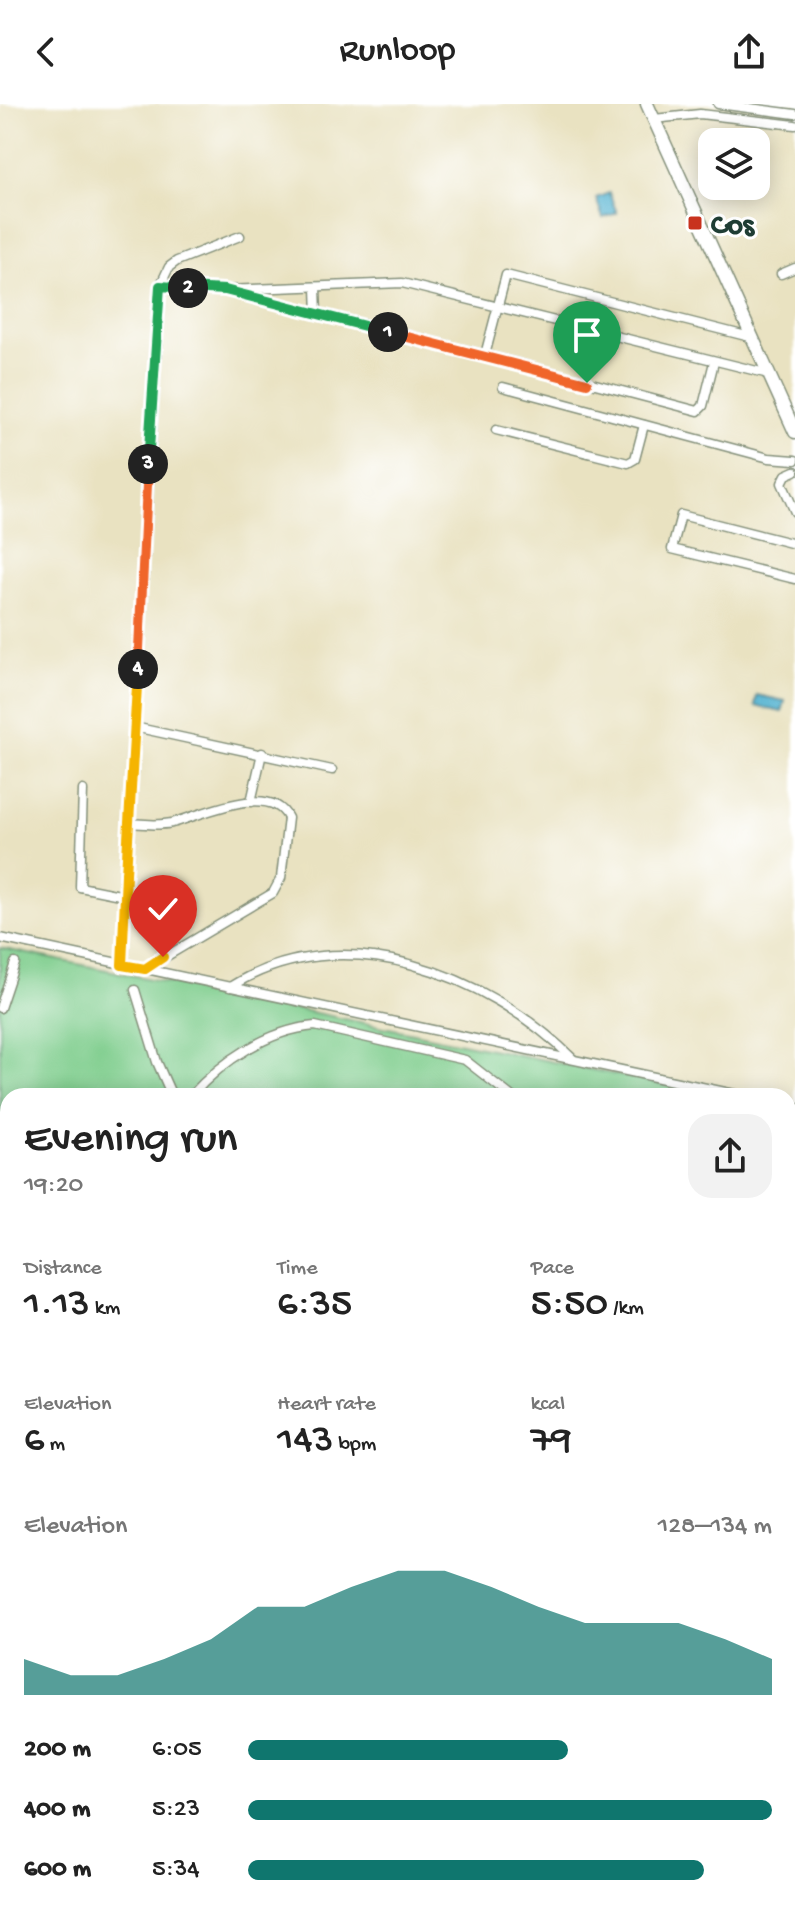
<!DOCTYPE html>
<html lang="en">
<head>
<meta charset="utf-8">
<style>
	body { margin:0; font-family:"Gochi Hand",sans-serif; background:#f2f2f2; color:#222; height:100vh; display:flex; flex-direction:column; font-size:30px; white-space:nowrap }
	* { box-sizing:border-box; margin:0 }
	p { font-size:26px; color:#767676 }
	.icon { flex:none; width:44px; height:44px; fill:none; stroke:currentColor; stroke-width:2; stroke-linecap:round; stroke-linejoin:round }
	.map { position:relative; flex:1; overflow:hidden }
	.panel { position:absolute; left:0px; top:984px; width:796px; height:828px; display:flex; flex-direction:column; background:#fff; border-radius:24px 24px 0 0; box-shadow:0 4px 20px #0003 }
	.panel>* { flex:none }
	.buttons { position:absolute; left:698px; top:24px; display:grid; gap:16px }
	.buttons a { display:grid; place-items:center; width:72px; height:72px; border-radius:16px; background:#fff; box-shadow:0 4px 20px #0003; font-size:40px }
	.pin { position:absolute; display:grid; place-items:center; width:68px; height:68px; color:#fff; margin:-82px -34px; border-radius:50% 50% 50% 0; rotate:-45deg; box-shadow:0 0 8px #0007 }
	.pin .icon { rotate:45deg }
	.km { position:absolute; width:40px; height:40px; margin:-20px; border-radius:50%; background:#222; color:#fff; font-size:22px; line-height:40px; text-align:center }
	.round { display:grid; place-items:center; flex:none; width:84px; height:84px; border-radius:24px; background:#f2f2f2 }
	.summary { display:flex; align-items:center; justify-content:space-between; height:136px; padding:0 24px }
	h1 { font-size:44px; font-weight:600; line-height:60px }
	.figures { display:grid; grid-template-columns:repeat(3,1fr); gap:12px; height:136px; padding:8px 24px }
	.figures div { display:grid; align-content:center }
	.figures b { font-size:40px; font-weight:600 }
	.figures small { font-size:22px; font-weight:400 }
	.figures p { font-size:22px }
	.chart { height:224px; padding:16px 24px }
	.chart p { display:flex; justify-content:space-between }
	.chart svg { width:100%; height:144px; margin-top:8px; fill:#0f766e; opacity:.7 }
	ul { padding:0 24px; list-style:none; font-size:26px }
	li { display:grid; grid-template-columns:128px 96px 1fr; align-items:center; height:60px }
	li i { height:20px; border-radius:10px; background:#0f766e }
	header { display:flex; justify-content:space-between; align-items:center; height:104px; padding:0 24px; background:#fff; font-size:36px; font-weight:600 }
	.map>svg:first-child { display:block }
	.green { fill:#80ce8e; stroke:#508661; stroke-width:2 }
	.water { fill:#52b2d0; stroke:#387882; stroke-width:2 }
	.lines { fill:none; stroke-linecap:round; stroke-linejoin:round }
	.minor-casing { stroke:#84907a; stroke-width:11 }
	.primary-casing { stroke:#84907a; stroke-width:15 }
	.minor { stroke:#fff; stroke-width:8 }
	.primary { stroke:#fff; stroke-width:12 }
	.split-1-casing { stroke:#fff; stroke-width:16 }
	.split-2-casing { stroke:#fff; stroke-width:16 }
	.split-3-casing { stroke:#fff; stroke-width:16 }
	.split-4-casing { stroke:#fff; stroke-width:16 }
	.split-5-casing { stroke:#fff; stroke-width:16 }
	.split-6-casing { stroke:#fff; stroke-width:16 }
	.split-1 { stroke:#f0652b; stroke-width:10 }
	.split-2 { stroke:#22a559; stroke-width:10 }
	.split-3 { stroke:#22a559; stroke-width:10 }
	.split-4 { stroke:#f0652b; stroke-width:10 }
	.split-5 { stroke:#f5b400; stroke-width:10 }
	.split-6 { stroke:#f5b400; stroke-width:10 }
	.poi-dot { fill:#c8321e; stroke:#fff; stroke-width:3 }
	.labels { text-anchor:middle; stroke-width:6; stroke-linejoin:round; paint-order:stroke }
	.poi-label { font-size:30px; font-weight:bold; fill:#1f3d34; stroke:#fff; text-anchor:start }
</style>
</head>
<body>
<header><svg class="icon" aria-label="back" viewBox="0 0 24 24"><path d="M15 5l-7 7 7 7"/></svg>Runloop<svg class="icon" aria-label="share" viewBox="0 0 24 24"><path d="M12 15V3M7 8l5-5 5 5M5 13v7h14v-7"/></svg></header>
<div class="map">
<svg width="795" height="1812" viewBox="0 0 795 1812">
	<rect width="100%" height="100%" fill="#fff"/>
	<filter id="ink" filterUnits="userSpaceOnUse"><feTurbulence type="fractalNoise" baseFrequency=".0125" numOctaves="2"/><feDisplacementMap in="SourceGraphic" scale="16" xChannelSelector="R" yChannelSelector="G"/><feConvolveMatrix kernelMatrix="1 2 1 2 8 2 1 2 1" color-interpolation-filters="sRGB"/></filter>
	<filter id="wash" filterUnits="userSpaceOnUse"><feTurbulence type="fractalNoise" baseFrequency=".006" numOctaves="4" result="noise"/><feDisplacementMap in="SourceGraphic" scale="32" xChannelSelector="R" yChannelSelector="G"/><feGaussianBlur stdDeviation="1.8" result="paint"/><feColorMatrix in="noise" values="0 0 0 0 0 0 0 0 0 0 0 0 0 0 0 0 0 1.4 0 .05"/><feComposite in="paint" operator="in"/></filter>
	<g filter="url(#wash)">
		<rect width="100%" height="100%" fill="#e9e2c1"/>
		<g class="green">
			<path d="M0,844L719,992H8V1382L0,1381Z"/>
			<path d="M788,1006L795,1008V1812H206L207,1804H788Z"/>
		</g>
		<g class="water">
			<path d="M609,89L617,109L603,114L596,94Z"/>
			<path d="M757,591L785,597L782,608L755,602Z"/>
			<path d="M795,1676V1754L788,1750V1678Z"/>
		</g>
	</g>
	<g filter="url(#ink)">
		<g class="lines">
			<defs>
				<g id="minor">
					<path d="M718,0L795,10"/>
					<path d="M654,15L700,10L795,21"/>
					<path d="M781,170L795,164"/>
					<path d="M160,182L225,186L402,179L769,270"/>
					<path d="M316,183L317,211"/>
					<path d="M234,188L485,251"/>
					<path d="M714,258L703,302L698,307L485,251L506,171L754,234"/>
					<path d="M503,283L769,354L795,356"/>
					<path d="M496,326L628,359L635,355L644,321"/>
					<path d="M795,367L786,371L782,379L795,408"/>
					<path d="M795,440L681,411L672,445L795,475"/>
					<path d="M134,623L332,666"/>
					<path d="M83,686L80,783L125,792"/>
					<path d="M251,698L262,649"/>
					<path d="M128,719C143,720 157,722 172,719C200,712 270,677 288,714L281,774L273,789L145,865"/>
					<path d="M0,834L744,992"/>
					<path d="M122,861L160,182L169,163L177,157L240,132"/>
					<path d="M230,883C342,812 488,870 573,955"/>
					<path d="M135,886L157,958L172,992"/>
					<path d="M0,904L15,859"/>
					<path d="M191,992C222,957 268,926 315,922L465,956L511,992"/>
					<path d="M788,1001L795,1003"/>
					<path d="M0,1090L8,1114"/>
					<path d="M0,1161L8,1149"/>
					<path d="M0,1292L8,1304"/>
					<path d="M788,1330L795,1319"/>
					<path d="M0,1414L8,1416"/>
					<path d="M788,1491L795,1488"/>
					<path d="M0,1510L8,1512"/>
					<path d="M788,1514L795,1526"/>
					<path d="M0,1804L31,1812"/>
					<path d="M363,1804L364,1812"/>
					<path d="M606,1804L619,1812"/>
				</g>
				<path id="primary" d="M647,0L795,328"/>
			</defs>
			<use href="#minor" class="minor-casing"/>
			<use href="#primary" class="primary-casing"/>
			<use href="#minor" class="minor"/>
			<use href="#primary" class="primary"/>
		</g>
	</g>
	<g class="lines" filter="url(#ink)">
		<defs>
			<path id="split-1" d="M388,228L587,279"/>
			<path id="split-2" d="M188,184L225,186L388,228"/>
			<path id="split-3" d="M148,360L160,182L188,184"/>
			<path id="split-4" d="M138,565L148,360"/>
			<path id="split-5" d="M126,770L138,565"/>
			<path id="split-6" d="M126,770L122,861L145,865L163,853"/>
		</defs>
		<use href="#split-1" class="split-1-casing"/>
		<use href="#split-2" class="split-2-casing"/>
		<use href="#split-3" class="split-3-casing"/>
		<use href="#split-4" class="split-4-casing"/>
		<use href="#split-5" class="split-5-casing"/>
		<use href="#split-6" class="split-6-casing"/>
		<use href="#split-1" class="split-1"/>
		<use href="#split-2" class="split-2"/>
		<use href="#split-3" class="split-3"/>
		<use href="#split-4" class="split-4"/>
		<use href="#split-5" class="split-5"/>
		<use href="#split-6" class="split-6"/>
	</g>
	<rect class="poi-dot" x="687" y="111" width="16" height="16" rx="4"/>
	<g class="labels">
		<g class="poi-label">
			<text x="711" y="129">Cos</text>
		</g>
	</g>
</svg>
<div class="buttons">
<a><svg class="icon" aria-label="layers" viewBox="0 0 24 24"><path d="M12 4l9 5-9 5-9-5zM3 14l9 5 9-5"/></svg></a>
</div>
<div class="pin" style="left:587px;top:279px;background:#1e9e55"><svg class="icon" aria-label="arrive" viewBox="0 0 24 24"><path d="M6 21V4h12l-3 4 3 4H6"/></svg></div>
<div class="pin" style="left:163px;top:853px;background:#d93025"><svg class="icon" aria-label="check" viewBox="0 0 24 24"><path d="M5 12l5 5 9-10"/></svg></div>
<b class="km" style="left:388px;top:228px">1</b>
<b class="km" style="left:188px;top:184px">2</b>
<b class="km" style="left:148px;top:360px">3</b>
<b class="km" style="left:138px;top:565px">4</b>
<section class="panel">
<div class="summary"><div><h1>Evening run</h1><p>19:20</p></div><a class="round"><svg class="icon" aria-label="share" viewBox="0 0 24 24"><path d="M12 15V3M7 8l5-5 5 5M5 13v7h14v-7"/></svg></a></div>
<div class="figures">
<div><p>Distance</p><b>1.13<small> km</small></b></div>
<div><p>Time</p><b>6:35</b></div>
<div><p>Pace</p><b>5:50<small> /km</small></b></div>
</div>
<div class="figures">
<div><p>Elevation</p><b>6<small> m</small></b></div>
<div><p>Heart rate</p><b>143<small> bpm</small></b></div>
<div><p>kcal</p><b>79</b></div>
</div>
<div class="chart"><p><span>Elevation</span>128–134 m</p>
<svg viewBox="0 0 160 44" preserveAspectRatio="none"><path d="M0 44V33L10 38L20 38L30 33L40 27L50 17L60 17L70 11L80 6L90 6L100 11L110 17L120 22L130 22L140 22L150 27L160 33V44z"/></svg>
</div>
<ul>
<li><b>200 m</b>6:05<i style="width:61%"></i></li>
<li><b>400 m</b>5:23<i style="width:100%"></i></li>
<li><b>600 m</b>5:34<i style="width:87%"></i></li>
</ul>
</section>
</div>
</body>
</html>
